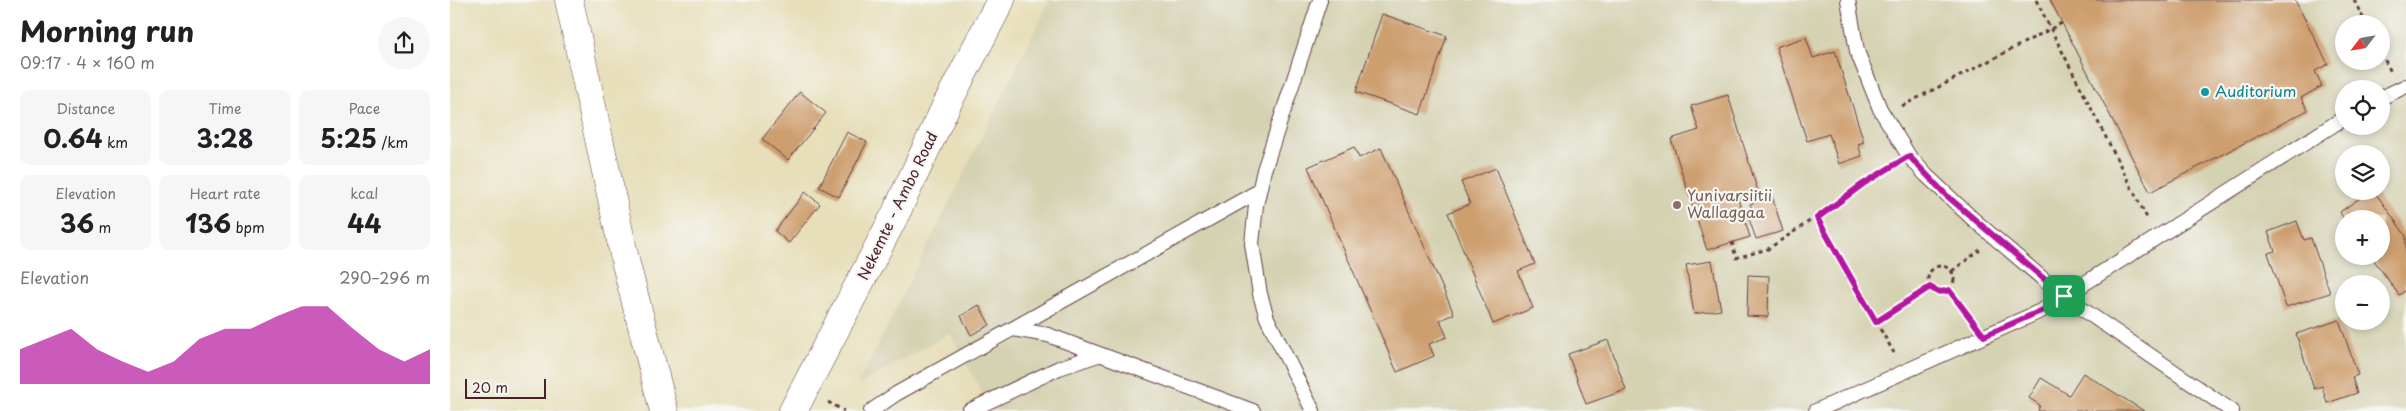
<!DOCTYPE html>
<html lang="en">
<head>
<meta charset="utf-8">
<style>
	body { margin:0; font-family:"Playpen Sans",sans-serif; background:#f6f6f6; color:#202124; height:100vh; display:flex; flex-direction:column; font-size:19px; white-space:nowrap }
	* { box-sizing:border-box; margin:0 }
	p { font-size:16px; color:#757577 }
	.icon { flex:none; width:28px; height:28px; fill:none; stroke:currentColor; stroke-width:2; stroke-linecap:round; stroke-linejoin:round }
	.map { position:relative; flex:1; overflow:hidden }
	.side { display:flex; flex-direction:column; background:#fff; width:450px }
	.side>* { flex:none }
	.needle { width:32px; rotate:239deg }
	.tools { position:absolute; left:1885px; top:15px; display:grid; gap:10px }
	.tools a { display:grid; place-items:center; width:55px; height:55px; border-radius:50%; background:#fff; box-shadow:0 2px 8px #0003; font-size:25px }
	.scale { position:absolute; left:15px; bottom:12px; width:81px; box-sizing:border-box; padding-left:5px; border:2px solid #4a1f2b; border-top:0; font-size:14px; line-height:18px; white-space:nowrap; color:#4a1f2b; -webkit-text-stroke:4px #f6f6f2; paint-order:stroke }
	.pin { position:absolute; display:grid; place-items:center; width:42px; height:42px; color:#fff; margin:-21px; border-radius:10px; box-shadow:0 2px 8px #0006 }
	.round { display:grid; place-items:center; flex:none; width:52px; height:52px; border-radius:26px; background:#f6f6f6 }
	.summary { display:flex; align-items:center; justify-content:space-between; height:85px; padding:0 20px }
	h1 { font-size:28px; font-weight:700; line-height:38px }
	.metrics { display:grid; grid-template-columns:repeat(3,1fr); gap:8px; height:85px; padding:5px 20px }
	.metrics div { display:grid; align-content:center; border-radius:10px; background:#f6f6f6; text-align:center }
	.metrics b { font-size:25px; font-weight:700 }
	.metrics small { font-size:14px; font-weight:400 }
	.metrics p { font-size:14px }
	.chart { height:140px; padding:10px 20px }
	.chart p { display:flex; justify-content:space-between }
	.chart svg { width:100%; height:90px; margin-top:5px; fill:#b5179e; opacity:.7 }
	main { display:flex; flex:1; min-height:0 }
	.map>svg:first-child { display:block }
	.built { fill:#d5d2b2; fill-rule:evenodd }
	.building { fill:#cd9e6e }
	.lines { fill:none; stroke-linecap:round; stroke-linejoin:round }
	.service-casing { stroke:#623c40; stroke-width:16 }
	.minor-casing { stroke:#623c40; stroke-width:29 }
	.trunk-casing { stroke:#623c40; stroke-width:29 }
	.path { stroke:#623c40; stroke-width:3; stroke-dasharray:4 4; stroke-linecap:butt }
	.service { stroke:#fff; stroke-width:14 }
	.minor { stroke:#fff; stroke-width:28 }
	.trunk { stroke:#fff; stroke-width:28 }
	.route-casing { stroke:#fff; stroke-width:10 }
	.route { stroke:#b5179e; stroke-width:6 }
	.culture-dot { fill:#0f9aa8; stroke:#f6f6f2; stroke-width:2 }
	.education-dot { fill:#8d6e63; stroke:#f6f6f2; stroke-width:2 }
	.labels { text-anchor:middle; stroke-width:4.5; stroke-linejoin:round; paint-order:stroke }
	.culture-label { font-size:15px; fill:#0d838f; stroke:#f6f6f2; text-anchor:start }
	.education-label { font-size:15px; fill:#785e54; stroke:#f6f6f2; text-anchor:start }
	.street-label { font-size:15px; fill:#4a1f2b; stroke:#f6f6f2 }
</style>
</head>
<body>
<main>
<section class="side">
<div class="summary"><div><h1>Morning run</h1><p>09:17 · 4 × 160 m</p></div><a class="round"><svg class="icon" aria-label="share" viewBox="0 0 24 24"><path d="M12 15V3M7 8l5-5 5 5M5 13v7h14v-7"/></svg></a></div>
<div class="metrics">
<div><p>Distance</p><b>0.64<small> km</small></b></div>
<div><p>Time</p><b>3:28</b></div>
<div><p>Pace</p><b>5:25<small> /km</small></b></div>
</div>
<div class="metrics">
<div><p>Elevation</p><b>36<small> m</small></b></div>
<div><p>Heart rate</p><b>136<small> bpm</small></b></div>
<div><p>kcal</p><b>44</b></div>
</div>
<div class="chart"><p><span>Elevation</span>290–296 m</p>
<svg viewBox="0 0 160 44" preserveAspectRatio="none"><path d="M0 44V27L10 22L20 17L30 27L40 33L50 38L60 33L70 22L80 17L90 17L100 11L110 6L120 6L130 17L140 27L150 33L160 27V44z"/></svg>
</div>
</section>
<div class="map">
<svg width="1956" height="411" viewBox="0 0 1956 411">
	<rect width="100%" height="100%" fill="#f6f6f2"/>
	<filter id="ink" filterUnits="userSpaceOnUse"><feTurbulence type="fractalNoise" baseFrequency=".02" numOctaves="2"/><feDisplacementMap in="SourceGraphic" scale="10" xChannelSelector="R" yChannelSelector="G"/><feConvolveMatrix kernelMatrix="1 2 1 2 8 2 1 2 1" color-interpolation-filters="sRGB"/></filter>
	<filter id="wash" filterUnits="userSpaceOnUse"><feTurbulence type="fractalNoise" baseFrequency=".0096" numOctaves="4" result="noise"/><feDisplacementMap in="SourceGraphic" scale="20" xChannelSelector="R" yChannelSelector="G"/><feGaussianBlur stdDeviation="1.12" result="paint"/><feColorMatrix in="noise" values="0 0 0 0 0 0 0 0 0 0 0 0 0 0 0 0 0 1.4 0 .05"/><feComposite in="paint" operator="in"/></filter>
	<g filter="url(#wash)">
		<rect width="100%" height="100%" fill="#e7dfba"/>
		<path class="built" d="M600,0H1956V411H542L500,333L408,385ZM1894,24H1931V61H1894ZM1894,89H1931V126H1894ZM1894,154H1931V191H1894ZM1894,219H1931V256H1894ZM1894,284H1931V321H1894Z"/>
		<g id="blocks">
			<g class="building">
				<path d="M1600,0H1845L1878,64L1865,71L1872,86L1851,98L1858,110L1700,192Z"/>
				<path d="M932,14L997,36L970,114L906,92Z"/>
				<path d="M1356,37L1363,58L1385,51L1414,142L1408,144L1412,156L1389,164L1379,134L1357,141L1326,47Z"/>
				<path d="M350,92L376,113L338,160L312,139Z"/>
				<path d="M1278,95L1308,192L1288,199L1300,237L1257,250L1221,139L1249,130L1241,106Z"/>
				<path d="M397,132L417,142L389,197L369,187Z"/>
				<path d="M904,147L909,158L931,148L1004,314L990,320L997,337L979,344L984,356L947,372L858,167Z"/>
				<path d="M1046,168L1085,264L1068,271L1083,308L1043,324L998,213L1020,204L1011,182Z"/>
				<path d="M1920,191H1924L1956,236V290L1949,295L1921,256H1931V219H1894L1890,212Z"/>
				<path d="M355,192L370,204L339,243L325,231Z"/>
				<path d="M1322,197L1333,231L1306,239L1297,213L1303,211L1300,204Z"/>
				<path d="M1847,221L1854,240L1861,238L1880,293L1836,307L1818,253L1825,251L1818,232Z"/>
				<path d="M1262,261L1271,310L1244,314L1236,265Z"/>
				<path d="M1298,275L1319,276L1318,317L1297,316Z"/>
				<path d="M529,305L540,325L521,335L511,316Z"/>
				<path d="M1889,320L1908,375L1902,377L1907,393L1877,403L1872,386L1864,389L1846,334Z"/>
				<path d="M1158,340L1176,390L1136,404L1118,354Z"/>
				<path d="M1633,373L1694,411H1588L1590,405L1579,398L1591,378L1619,395Z"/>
			</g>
		</g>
	</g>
	<g filter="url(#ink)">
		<use href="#blocks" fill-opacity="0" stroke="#623c40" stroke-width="1"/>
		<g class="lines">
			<defs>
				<g id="service">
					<path d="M1398,0L1407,51L1430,109L1459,156L1476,175L1524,220L1613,296L1782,411"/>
					<path d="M1931,98L1956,86"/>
					<path d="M563,329L598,335L803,411"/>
					<path d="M421,411L446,394L809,191"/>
					<path d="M519,411L609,368L648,355"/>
					<path d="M863,411L817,318L810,294L802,244L806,205L814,170L870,0"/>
					<path d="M1366,411L1593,310L1894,118"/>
				</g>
				<path id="minor" d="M119,0L176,264L214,411"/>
				<path id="trunk" d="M343,411L445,215L497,104L551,0"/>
			</defs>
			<use href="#service" class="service-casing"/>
			<use href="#minor" class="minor-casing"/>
			<use href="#trunk" class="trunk-casing"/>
			<g class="path">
				<path d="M1586,0L1698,220"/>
				<path d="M1904,0L1916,24"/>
				<path d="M1931,53L1941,72"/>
				<path d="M1452,106L1612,23"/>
				<path d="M1367,218L1444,353"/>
				<path d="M1282,242L1286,258L1318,249L1442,166"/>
				<circle cx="1491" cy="279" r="13"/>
				<path d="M1502,271L1530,250"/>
				<path d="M1499,290L1521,320"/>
				<path d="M1426,321L1480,287"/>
				<path d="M378,402L394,411"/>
			</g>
			<use href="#service" class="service"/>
			<use href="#minor" class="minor"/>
			<use href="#trunk" class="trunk"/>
		</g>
	</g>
	<g class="lines" filter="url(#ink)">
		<defs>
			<path id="route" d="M1459,156L1496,195L1614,296L1593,310L1534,336L1499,290C1491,293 1487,292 1480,287L1426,322L1367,218L1413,184Z"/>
		</defs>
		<use href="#route" class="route-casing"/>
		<use href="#route" class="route"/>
	</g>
	<circle class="culture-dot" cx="1755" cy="92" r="5"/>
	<circle class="education-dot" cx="1227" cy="205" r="5"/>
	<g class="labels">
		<g class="culture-label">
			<text x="1765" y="97">Auditorium</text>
		</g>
		<g class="education-label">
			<text x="1237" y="201">Yunivarsiitii<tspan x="1237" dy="17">Wallaggaa</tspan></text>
		</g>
		<g class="street-label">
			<text transform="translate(448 206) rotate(-64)" y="5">Nekemte - Ambo Road</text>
		</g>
	</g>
</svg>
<div class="tools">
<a><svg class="needle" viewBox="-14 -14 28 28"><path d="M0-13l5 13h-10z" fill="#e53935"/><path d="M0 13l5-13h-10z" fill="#757577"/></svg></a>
<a><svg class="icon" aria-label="locate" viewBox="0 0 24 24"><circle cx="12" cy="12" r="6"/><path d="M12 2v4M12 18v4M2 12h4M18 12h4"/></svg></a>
<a><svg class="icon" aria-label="layers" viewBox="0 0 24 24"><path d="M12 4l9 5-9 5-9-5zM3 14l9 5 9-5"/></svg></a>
<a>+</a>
<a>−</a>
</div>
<div class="scale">20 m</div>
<div class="pin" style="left:1614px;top:296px;background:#1e9e55"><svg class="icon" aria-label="arrive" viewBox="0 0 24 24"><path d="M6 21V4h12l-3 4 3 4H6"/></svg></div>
</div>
</main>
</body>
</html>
